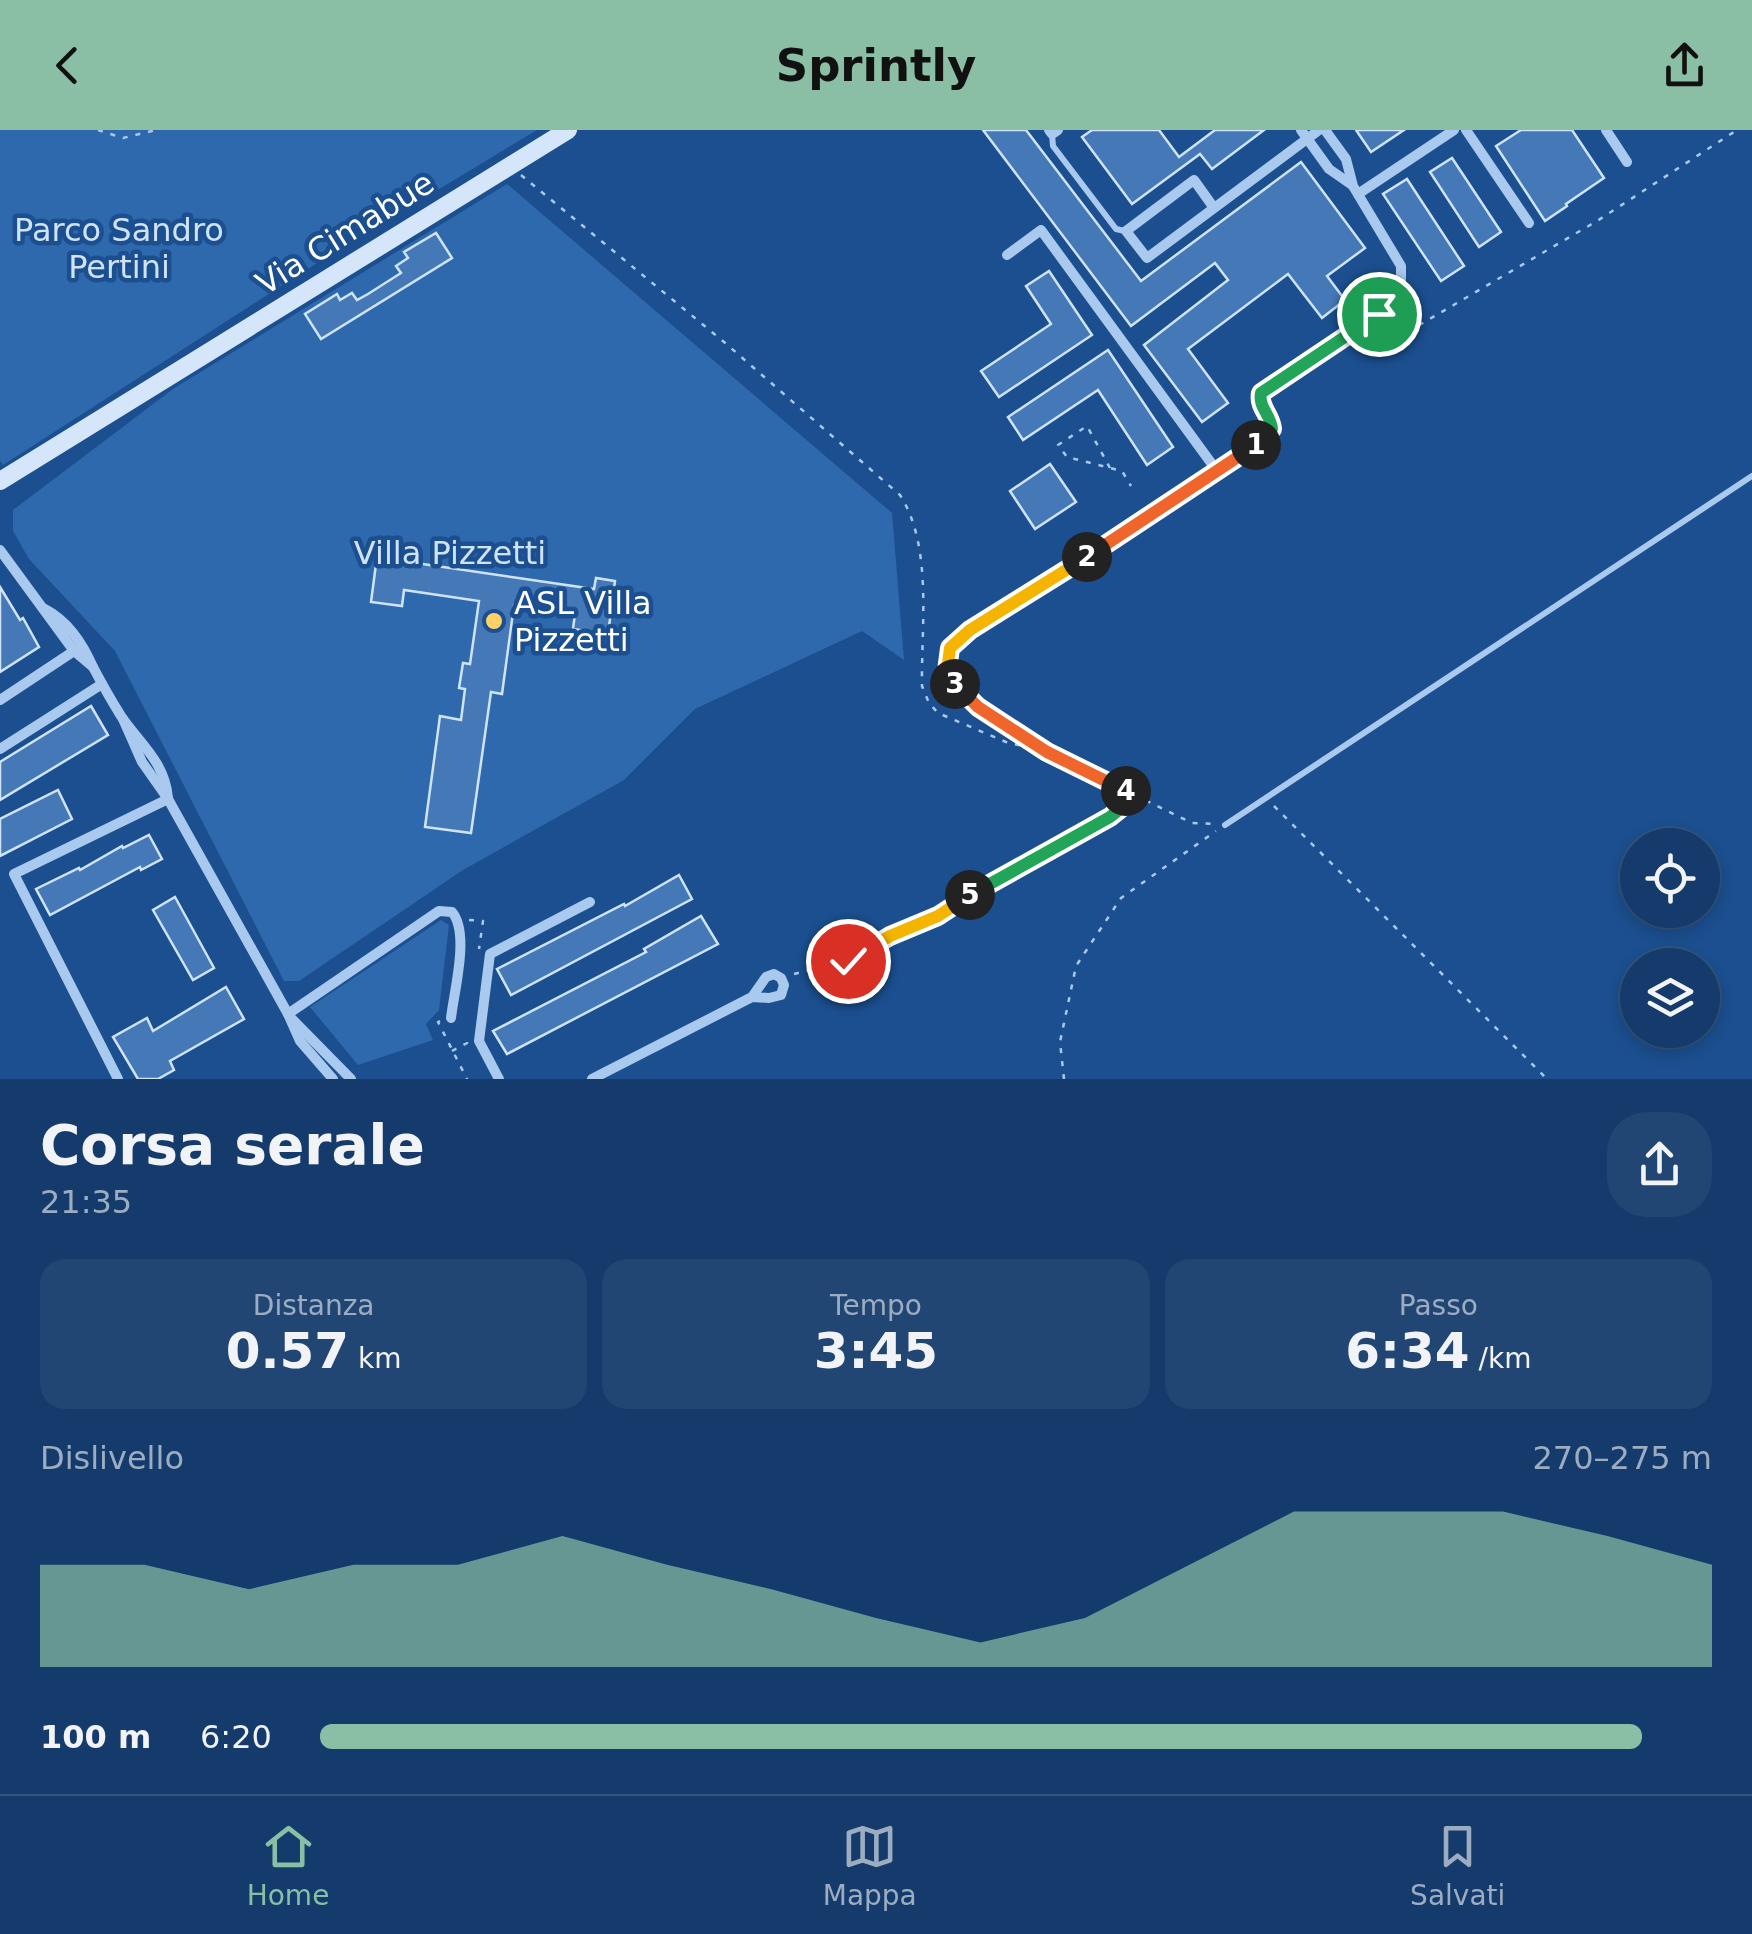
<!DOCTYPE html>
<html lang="it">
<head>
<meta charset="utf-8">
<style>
	body { margin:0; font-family:"DejaVu Sans",sans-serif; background:#214673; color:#f1f3f6; height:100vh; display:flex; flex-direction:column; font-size:38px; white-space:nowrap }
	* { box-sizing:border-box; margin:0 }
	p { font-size:32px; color:#9dadc1 }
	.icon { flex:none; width:55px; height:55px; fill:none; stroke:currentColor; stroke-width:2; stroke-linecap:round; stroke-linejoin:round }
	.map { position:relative; height:949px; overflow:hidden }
	.panel { display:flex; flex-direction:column; background:#143b6b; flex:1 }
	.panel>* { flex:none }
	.tools { position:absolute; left:1620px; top:698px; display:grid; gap:20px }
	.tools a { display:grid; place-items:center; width:100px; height:100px; border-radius:50%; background:#143b6b; box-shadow:0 5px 15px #0003,0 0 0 2px #33557e; font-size:50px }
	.pin { position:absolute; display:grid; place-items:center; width:85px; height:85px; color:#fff; margin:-42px; border:5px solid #fff; border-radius:50%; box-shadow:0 2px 10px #0007 }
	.km { position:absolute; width:50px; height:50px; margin:-25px; border-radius:50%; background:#222; color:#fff; font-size:28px; line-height:50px; text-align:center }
	.round { display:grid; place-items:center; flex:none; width:105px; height:105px; border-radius:40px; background:#214673 }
	.summary { display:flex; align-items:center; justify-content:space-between; height:170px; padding:0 40px }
	h1 { font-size:55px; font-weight:600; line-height:75px }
	.stats { display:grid; grid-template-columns:repeat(3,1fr); gap:15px; height:170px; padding:10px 40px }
	.stats div { display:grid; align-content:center; border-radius:25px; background:#214673; text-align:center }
	.stats b { font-size:50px; font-weight:600 }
	.stats small { font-size:28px; font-weight:400 }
	.stats p { font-size:28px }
	.chart { height:280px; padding:20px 40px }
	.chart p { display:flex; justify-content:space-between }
	.chart svg { width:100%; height:180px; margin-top:10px; fill:#8abfa5; opacity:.7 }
	ul { padding:0 40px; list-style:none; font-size:32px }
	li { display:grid; grid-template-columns:160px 120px 1fr; align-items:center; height:75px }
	li i { height:25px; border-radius:12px; background:#8abfa5 }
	header { display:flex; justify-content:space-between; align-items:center; height:130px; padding:0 40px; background:#8abfa5; color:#111; font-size:45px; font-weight:600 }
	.tabs { display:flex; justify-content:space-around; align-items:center; height:140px; border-top:2px solid #33557e; background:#143b6b; font-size:28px; color:#9dadc1 }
	.tabs a { display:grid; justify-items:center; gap:5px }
	.tabs .current { color:#8abfa5 }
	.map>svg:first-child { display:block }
	.green { fill:#2e69ad }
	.building { fill:#4478b7; stroke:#cfe3fa; stroke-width:2.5 }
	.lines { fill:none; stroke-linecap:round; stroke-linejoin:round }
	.path { stroke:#a9c9ee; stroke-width:2.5; stroke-dasharray:5 8; stroke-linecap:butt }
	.lane { stroke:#a9c9ee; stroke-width:6 }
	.street { stroke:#a9c9ee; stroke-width:10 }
	.secondary { stroke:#d6e6fa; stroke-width:18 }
	.split-1-casing { stroke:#fff; stroke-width:20 }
	.split-2-casing { stroke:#fff; stroke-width:20 }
	.split-3-casing { stroke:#fff; stroke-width:20 }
	.split-4-casing { stroke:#fff; stroke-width:20 }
	.split-5-casing { stroke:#fff; stroke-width:20 }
	.split-6-casing { stroke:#fff; stroke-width:20 }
	.split-1 { stroke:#22a559; stroke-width:12 }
	.split-2 { stroke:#f0652b; stroke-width:12 }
	.split-3 { stroke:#f5b400; stroke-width:12 }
	.split-4 { stroke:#f0652b; stroke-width:12 }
	.split-5 { stroke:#22a559; stroke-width:12 }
	.split-6 { stroke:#f5b400; stroke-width:12 }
	.poi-dot { fill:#ffd166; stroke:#1b4f8f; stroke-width:4 }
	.labels { text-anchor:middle; stroke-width:9; stroke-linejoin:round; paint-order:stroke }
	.park-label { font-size:32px; fill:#cfe3fa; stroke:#1b4f8f }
	.street-label { font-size:32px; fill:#fff; stroke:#1b4f8f }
	.poi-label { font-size:32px; fill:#fff; stroke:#1b4f8f; text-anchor:start }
</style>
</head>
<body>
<header><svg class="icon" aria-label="back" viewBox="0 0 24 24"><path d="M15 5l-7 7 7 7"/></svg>Sprintly<svg class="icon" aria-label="share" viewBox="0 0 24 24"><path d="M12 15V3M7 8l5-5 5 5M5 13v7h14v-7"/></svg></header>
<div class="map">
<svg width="1752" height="949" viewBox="0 0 1752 949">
	<rect width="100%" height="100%" fill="#1b4f8f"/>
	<g class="green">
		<path d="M0,0H537L317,133L3,335L0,331Z"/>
		<path d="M507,54L892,383L904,530L862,501L695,579L624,650L463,740L299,851H284L115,521L29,429L13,401V380L173,259Z"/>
		<path d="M441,790L449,795L439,880L426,894L433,910L358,935L310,877Z"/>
	</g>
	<g class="building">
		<path d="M983,0H1026L1141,151L1301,32L1365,118L1327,146L1345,170L1322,188L1288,144L1188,219L1228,273L1202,292L1144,215L1228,150L1215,133L1131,196Z"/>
		<path d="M1092,0H1159L1179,27L1215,0H1264L1212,39L1200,24L1132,74L1082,7Z"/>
		<path d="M1356,0H1404L1371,22Z"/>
		<path d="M1521,0H1572L1604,48L1566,74L1567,76L1545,91L1496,16Z"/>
		<path d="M1452,28L1501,102L1479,117L1430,42Z"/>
		<path d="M1407,49L1464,136L1441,151L1383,64Z"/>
		<path d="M436,103L452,128L321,209L305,184L337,164L340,170L352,163L357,170L368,164L401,143L396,136L408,128L404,122Z"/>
		<path d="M1049,141L1092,205L999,267L981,241L1051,194L1026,156Z"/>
		<path d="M1108,220L1173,317L1147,335L1098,260L1023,310L1008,287Z"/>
		<path d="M1050,334L1076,372L1035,399L1010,361Z"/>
		<path d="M378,419L396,421L395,430L594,459L596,448L615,451L608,504L573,499L575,484L514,475L502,564L491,562L471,703L425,697L440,586L461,590L465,559L459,558L463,533L470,534L479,471L404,460L402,476L371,472Z"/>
		<path d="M0,457L20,490L23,488L39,517L0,542Z"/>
		<path d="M91,576L108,605L0,670V632Z"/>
		<path d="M58,660L72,689L0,726V689Z"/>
		<path d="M149,705L162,729L141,740L140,737L50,785L36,759L79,738L80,740L122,716L123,718Z"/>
		<path d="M679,745L692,769L511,865L497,839L624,774L625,776Z"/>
		<path d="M175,767L214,838L193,850L153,780Z"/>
		<path d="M701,786L718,814L507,924L493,901L646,822L644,819Z"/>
		<path d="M226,857L244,889L170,931L174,940L158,949H138L113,907L147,888L153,901Z"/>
	</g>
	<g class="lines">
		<g class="path">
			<path d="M98,0L123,8L156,0"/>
			<path d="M521,45L724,212L900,365C933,416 921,497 922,556L929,573L938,583L1006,612L1047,622L1192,693L1214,694"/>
			<path d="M1384,192C1393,204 1403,202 1416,197L1597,91L1737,0"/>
			<path d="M1110,338L1087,296L1058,315L1067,327L1122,341L1131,356"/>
			<path d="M1041,457L970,501L950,518C949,525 946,536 948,542C956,569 1018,603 1042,619"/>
			<path d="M1274,676L1547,949"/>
			<path d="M469,790L483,791L479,819"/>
			<path d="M794,844L848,831L890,806L939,786L972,764L1110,687L1134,667"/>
			<path d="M440,891L438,892L467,949"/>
			<path d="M452,921L467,913V911"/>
			<path d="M1064,949L1060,912L1076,836L1121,768L1216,701"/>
		</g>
		<g class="lane">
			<path d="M1052,4L1053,16L1116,99L1125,101"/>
			<path d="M1225,695L1752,346"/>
		</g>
		<g class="street">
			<path d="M1049,0L1052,4L1058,0"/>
			<path d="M1301,0L1329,39L1352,55"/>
			<path d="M1466,0L1529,93"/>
			<path d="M1606,0L1627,32"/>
			<path d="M1358,64L1454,0"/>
			<path d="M1214,78L1194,50L1126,101L1147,128L1319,0"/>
			<path d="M1007,125L1041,100L1217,341"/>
			<path d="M0,420L74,521L93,537C82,512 68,491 43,478"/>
			<path d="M1052,451L1258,313L1272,299C1271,285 1258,277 1261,263L1394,173L1401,161V136L1353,56L1346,29L1325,0"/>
			<path d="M93,537C102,554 111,570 121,586C140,614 165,632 168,668"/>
			<path d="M0,570L74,521"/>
			<path d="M123,589L142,632L168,669L288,884L300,911L333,949"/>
			<path d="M0,619L102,554"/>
			<path d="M288,884L439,781L452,782C470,803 454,861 451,888"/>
			<path d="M292,889L351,949"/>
			<path d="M118,949L14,744L168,669"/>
			<path d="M499,949L479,911L490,824L590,772"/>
			<path d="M592,949L752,867L766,847L774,844L781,848L784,855L781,865L769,868L752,867"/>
		</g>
		<path class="secondary" d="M0,351L568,0"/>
	</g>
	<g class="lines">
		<defs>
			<path id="split-1" d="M1256,315L1272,299C1271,285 1258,277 1261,263L1379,184"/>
			<path id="split-2" d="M1087,427L1256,315"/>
			<path id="split-3" d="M955,554L947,541L950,518L970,500L1087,427"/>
			<path id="split-4" d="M955,554L978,577L1047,622L1126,661"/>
			<path id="split-5" d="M970,765L1110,687L1136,666L1126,661"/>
			<path id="split-6" d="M848,831L890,806L938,786L970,765"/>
		</defs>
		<use href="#split-1" class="split-1-casing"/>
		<use href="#split-2" class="split-2-casing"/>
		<use href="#split-3" class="split-3-casing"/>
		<use href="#split-4" class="split-4-casing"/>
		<use href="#split-5" class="split-5-casing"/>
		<use href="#split-6" class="split-6-casing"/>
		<use href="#split-1" class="split-1"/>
		<use href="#split-2" class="split-2"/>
		<use href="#split-3" class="split-3"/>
		<use href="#split-4" class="split-4"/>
		<use href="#split-5" class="split-5"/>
		<use href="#split-6" class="split-6"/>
	</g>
	<circle class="poi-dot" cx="494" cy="491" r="10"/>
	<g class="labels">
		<g class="park-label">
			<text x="119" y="111">Parco Sandro<tspan x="119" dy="37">Pertini</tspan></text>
			<text x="450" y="434">Villa Pizzetti</text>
		</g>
		<g class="street-label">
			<text transform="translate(345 103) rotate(-32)" y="11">Via Cimabue</text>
		</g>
		<g class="poi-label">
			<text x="514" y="484">ASL Villa<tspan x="514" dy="37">Pizzetti</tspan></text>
		</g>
	</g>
</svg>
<div class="tools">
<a><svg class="icon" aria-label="locate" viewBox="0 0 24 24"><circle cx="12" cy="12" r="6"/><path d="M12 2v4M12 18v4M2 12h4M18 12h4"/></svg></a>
<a><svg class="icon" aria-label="layers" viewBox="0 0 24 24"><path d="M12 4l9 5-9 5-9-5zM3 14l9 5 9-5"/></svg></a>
</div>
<div class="pin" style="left:1379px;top:184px;background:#1e9e55"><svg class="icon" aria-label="arrive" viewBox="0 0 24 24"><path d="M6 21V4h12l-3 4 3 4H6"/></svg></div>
<div class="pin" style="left:848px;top:831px;background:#d93025"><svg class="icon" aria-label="check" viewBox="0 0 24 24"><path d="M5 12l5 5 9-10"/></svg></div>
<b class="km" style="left:1256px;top:315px">1</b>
<b class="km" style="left:1087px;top:427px">2</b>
<b class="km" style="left:955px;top:554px">3</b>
<b class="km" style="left:1126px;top:661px">4</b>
<b class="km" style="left:970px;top:765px">5</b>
</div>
<section class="panel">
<div class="summary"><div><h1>Corsa serale</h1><p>21:35</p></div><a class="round"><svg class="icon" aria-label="share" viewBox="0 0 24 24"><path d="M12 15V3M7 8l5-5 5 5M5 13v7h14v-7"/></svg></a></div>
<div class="stats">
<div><p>Distanza</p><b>0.57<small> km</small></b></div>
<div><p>Tempo</p><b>3:45</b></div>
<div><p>Passo</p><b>6:34<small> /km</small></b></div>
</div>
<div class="chart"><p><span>Dislivello</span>270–275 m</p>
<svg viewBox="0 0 160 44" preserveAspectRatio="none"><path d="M0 44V19L10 19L20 25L30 19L40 19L50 12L60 19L70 25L80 32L90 38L100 32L110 19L120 6L130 6L140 6L150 12L160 19V44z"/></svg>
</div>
<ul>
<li><b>100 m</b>6:20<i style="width:95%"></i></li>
</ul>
</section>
<nav class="tabs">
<a class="current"><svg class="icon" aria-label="home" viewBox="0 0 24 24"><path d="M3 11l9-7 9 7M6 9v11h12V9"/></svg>Home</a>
<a><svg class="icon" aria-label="map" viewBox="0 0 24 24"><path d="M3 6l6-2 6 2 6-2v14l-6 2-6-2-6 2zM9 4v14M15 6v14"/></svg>Mappa</a>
<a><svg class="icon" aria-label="saved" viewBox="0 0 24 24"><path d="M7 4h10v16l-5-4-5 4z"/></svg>Salvati</a>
</nav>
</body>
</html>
